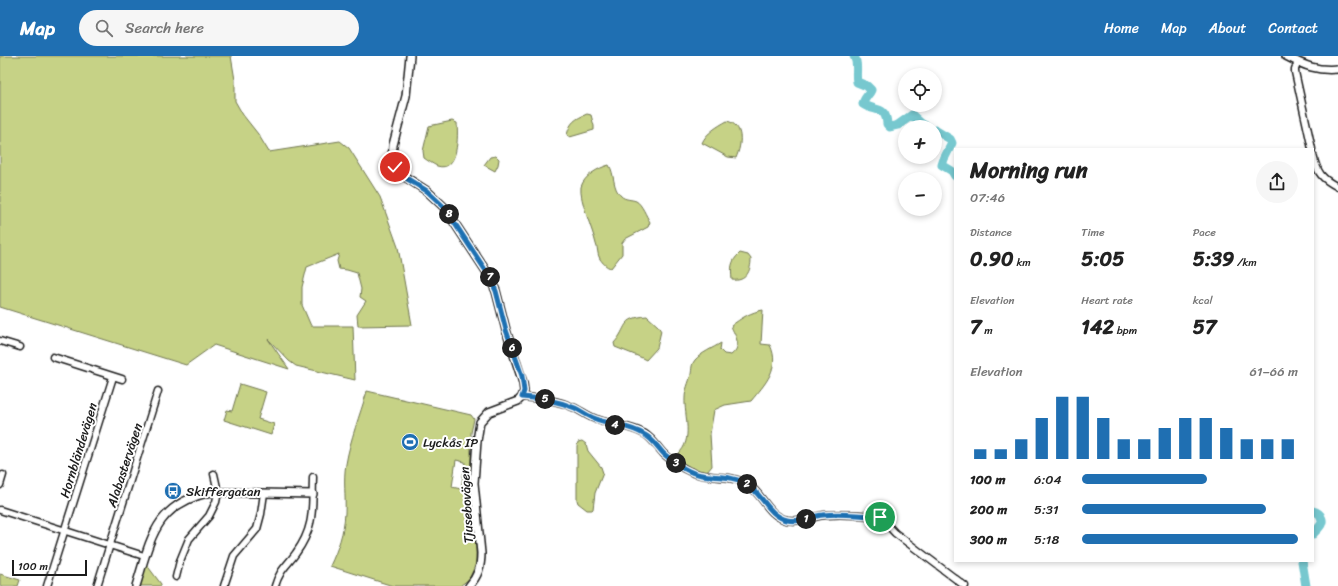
<!DOCTYPE html>
<html lang="en">
<head>
<meta charset="utf-8">
<style>
	body { margin:0; font-family:Sriracha,sans-serif; background:#f6f6f6; color:#222; height:100vh; display:flex; flex-direction:column; font-size:15px; white-space:nowrap }
	* { box-sizing:border-box; margin:0 }
	p { font-size:13px; color:#767676 }
	.icon { flex:none; width:22px; height:22px; fill:none; stroke:currentColor; stroke-width:2; stroke-linecap:round; stroke-linejoin:round }
	.map { position:relative; flex:1; overflow:hidden }
	.side { position:absolute; left:954px; top:92px; width:360px; height:414px; display:flex; flex-direction:column; background:#fff; border-radius:0px; box-shadow:0 2px 6px #0003 }
	.side>* { flex:none }
	.buttons { position:absolute; left:898px; top:12px; display:grid; gap:8px }
	.buttons a { display:grid; place-items:center; width:44px; height:44px; border-radius:50%; background:#fff; box-shadow:0 2px 6px #0003; font-size:20px }
	.scale { position:absolute; left:12px; bottom:10px; width:75px; box-sizing:border-box; padding-left:4px; border:2px solid #1c1c1c; border-top:0; font-size:11px; line-height:14px; white-space:nowrap; color:#1c1c1c; -webkit-text-stroke:3px #fff; paint-order:stroke }
	.pin { position:absolute; display:grid; place-items:center; width:34px; height:34px; color:#fff; margin:-17px; border:2px solid #fff; border-radius:50%; box-shadow:0 1px 4px #0007 }
	.km { position:absolute; width:20px; height:20px; margin:-10px; border-radius:50%; background:#222; color:#fff; font-size:11px; line-height:20px; text-align:center }
	.round { display:grid; place-items:center; flex:none; width:42px; height:42px; border-radius:21px; background:#f6f6f6 }
	.head { display:flex; align-items:center; justify-content:space-between; height:68px; padding:0 16px }
	h1 { font-size:22px; font-weight:700; line-height:30px }
	.stats { display:grid; grid-template-columns:repeat(3,1fr); gap:6px; height:68px; padding:4px 16px }
	.stats div { display:grid; align-content:center }
	.stats b { font-size:20px; font-weight:700 }
	.stats small { font-size:11px; font-weight:400 }
	.stats p { font-size:11px }
	.chart { height:112px; padding:8px 16px }
	.chart p { display:flex; justify-content:space-between }
	.chart svg { width:100%; height:72px; margin-top:4px; stroke:#1f6fb2; stroke-width:6 }
	ul { padding:0 16px; list-style:none; font-size:13px }
	li { display:grid; grid-template-columns:64px 48px 1fr; align-items:center; height:30px }
	li i { height:10px; border-radius:5px; background:#1f6fb2 }
	header { display:flex; align-items:center; gap:24px; box-sizing:border-box; height:56px; padding:0 20px; background:#1f6fb2; color:#fff }
	header strong { font-size:19px }
	nav { display:flex; gap:22px; margin-inline-start:auto; font-size:14px }
	.search { width:280px; height:36px; background:#f6f6f6; display:flex; align-items:center; gap:10px; box-sizing:border-box; padding:0 14px; border-radius:22px; color:#767676; font-size:15px }
	.map>svg:first-child { display:block }
	.green { fill:#c6d286; stroke:#717751; fill-rule:evenodd }
	.lines { fill:none; stroke-linecap:round; stroke-linejoin:round }
	.river { stroke:#77c8cf; stroke-width:9 }
	.minor-casing { stroke:#1c1c1c; stroke-width:9 }
	.tertiary-casing { stroke:#1c1c1c; stroke-width:10 }
	.minor { stroke:#fff; stroke-width:6 }
	.tertiary { stroke:#fff; stroke-width:7 }
	.route-casing { stroke:#fff; stroke-width:8 }
	.route { stroke:#1f6fb2; stroke-width:5 }
	.labels { text-anchor:middle; stroke-width:4; stroke-linejoin:round; paint-order:stroke }
	.poi-label { font-size:13px; fill:#1c1c1c; stroke:#fff; text-anchor:start }
	.street-label { font-size:13px; fill:#1c1c1c; stroke:#fff }
</style>
</head>
<body>
<header>
<strong>Map</strong>
<div class="search"><svg class="icon" aria-label="search" viewBox="0 0 24 24"><circle cx="10" cy="10" r="6"/><path d="M15 15l6 6"/></svg>Search here</div>
<nav><a>Home</a><a>Map</a><a>About</a><a>Contact</a></nav>
</header>
<div class="map">
<svg width="1338" height="530" viewBox="0 0 1338 530">
	<rect width="100%" height="100%" fill="#fff"/>
	<filter id="ink" filterUnits="userSpaceOnUse"><feTurbulence type="fractalNoise" baseFrequency=".025" numOctaves="2"/><feDisplacementMap in="SourceGraphic" scale="8" xChannelSelector="R" yChannelSelector="G"/><feConvolveMatrix kernelMatrix="1 2 1 2 8 2 1 2 1" color-interpolation-filters="sRGB"/></filter>
	<g filter="url(#ink)">
		<g class="green">
			<path d="M0,0H231L235,24V45L243,59L258,78L269,96L340,85L349,92L380,141L398,191L412,269L358,270L357,259L366,245L360,241L361,233L357,217L347,214L339,213L337,205L339,198L307,211L302,231V249L311,270H353L355,324L296,310L289,305L268,283L289,313L214,289L186,309L0,251Z"/>
			<path d="M587,58L591,59L594,70V74L570,81L567,79C570,66 575,63 587,58Z"/>
			<path d="M452,65L457,67C458,79 459,117 437,110C433,108 428,105 424,102L423,95L429,70Z"/>
			<path d="M727,65C744,69 742,88 736,102L728,101L702,87C706,77 718,70 727,65Z"/>
			<path d="M496,100L499,103L498,109L495,115L484,109L490,101Z"/>
			<path d="M609,109C615,118 612,132 621,140C625,144 631,143 636,145C642,148 646,160 650,166L648,171L625,183L622,187V198L611,212C606,211 603,207 600,203C597,198 598,192 596,188C593,174 579,144 581,131C584,120 598,112 609,109Z"/>
			<path d="M740,197L748,199L751,203C751,215 746,226 732,224C731,212 730,206 740,197Z"/>
			<path d="M763,254L761,288L770,289C781,312 765,328 751,345L725,349L714,354L710,378L712,410L707,416C693,415 685,412 678,398C694,384 684,360 685,342C685,334 689,327 691,318C692,313 691,309 695,304C701,297 713,292 721,287L720,294L724,298L731,299C743,290 735,280 731,270C741,262 751,256 763,254Z"/>
			<path d="M647,260L658,270L661,275L657,292L646,304L640,301L615,291L614,287C628,272 620,262 647,260Z"/>
			<path d="M240,328L266,336L258,363L274,368L271,379L224,364L227,354L232,355Z"/>
			<path d="M367,335L471,359L474,363L471,377V442L476,484V508L469,523L460,530H393L330,510C338,493 344,476 345,457C346,441 343,424 346,408C350,384 360,359 367,335ZM456,404L465,406L461,433L452,431Z"/>
			<path d="M582,385L586,388L588,395L601,411L603,417L595,437L593,453L592,454H587L578,447L577,444V390L578,386Z"/>
			<path d="M146,508L161,528V530H140Z"/>
			<path d="M0,518L20,524L18,530H0Z"/>
		</g>
		<g class="lines">
			<g class="river">
				<path d="M854,0C859,8 855,17 857,26L867,30L871,34C869,39 864,42 863,48C874,56 886,49 887,68L890,71L898,69L912,59L922,68L928,71"/>
				<path d="M935,74L950,83L952,87L944,103L942,109L952,115L955,120"/>
				<path d="M1313,455C1317,456 1320,457 1321,461C1325,468 1317,473 1313,478"/>
				<path d="M1302,505L1306,530"/>
			</g>
			<defs>
				<g id="minor">
					<path d="M1298,6L1295,13V16L1312,93"/>
					<path d="M1313,99C1317,117 1322,123 1338,131"/>
					<path d="M0,285L20,291"/>
					<path d="M53,301L122,323"/>
					<path d="M522,341C541,343 556,343 575,352C583,356 590,362 599,364C614,369 631,370 645,378C653,383 658,392 664,398C671,404 680,411 689,415C707,424 727,417 747,428C763,437 766,459 787,464C801,467 812,460 826,459C844,458 862,459 880,461L895,477L965,530"/>
					<path d="M0,429L3,419"/>
					<path d="M0,454L144,500"/>
					<path d="M176,521L180,505L189,483L209,460L216,446L218,436L214,418"/>
					<path d="M47,530L113,321"/>
					<path d="M97,530L158,335"/>
					<path d="M224,530L234,500L257,473L261,458L264,437"/>
					<path d="M275,530C280,513 287,510 296,497C315,471 312,452 313,421"/>
				</g>
				<g id="tertiary">
					<path d="M410,0L406,40L393,89L392,105L399,117L427,135L444,151L488,218L496,235L506,274L523,327L524,335L522,341L518,345L489,356L480,366L477,385L474,427L481,497C481,511 478,520 469,530"/>
					<path d="M1286,0C1305,10 1317,15 1338,13"/>
					<path d="M136,530C151,482 155,448 211,436L313,438"/>
				</g>
			</defs>
			<use href="#minor" class="minor-casing"/>
			<use href="#tertiary" class="tertiary-casing"/>
			<use href="#minor" class="minor"/>
			<use href="#tertiary" class="tertiary"/>
		</g>
	</g>
	<g class="lines" filter="url(#ink)">
		<defs>
			<path id="route" d="M395,111L399,117L406,122L427,135L444,151L488,218L496,235L506,274L522,320L524,335L522,341C541,343 557,344 575,352C583,356 590,362 599,364C614,369 631,370 645,379C653,383 658,392 664,398C671,404 680,411 689,415C706,424 727,417 745,427C762,436 767,459 787,464C800,467 810,460 823,459C841,457 861,459 880,461"/>
		</defs>
		<use href="#route" class="route-casing"/>
		<use href="#route" class="route"/>
	</g>
	<defs>
		<symbol id="stadium-disc" viewBox="-11 -11 22 22"><circle r="9.5" fill="#1f6fb2" stroke="#fff"/><path d="M0-5a6.5 5 0 1 0 0 10a6.5 5 0 1 0 0-10ZM-3.5-1.8h7v3.6h-7Z" fill="#fff"/></symbol>
		<symbol id="bus-disc" viewBox="-11 -11 22 22"><circle r="9.5" fill="#1f6fb2" stroke="#fff"/><path d="M-5-6H5V4H4V6H2V4H-2V6H-4V4H-5ZM-3.5-4V0h7V-4ZM-3.5 1.2v1.5H-2V1.2ZM2 1.2v1.5H3.5V1.2Z" fill="#fff"/></symbol>
	</defs>
	<g fill-rule="evenodd">
		<use href="#stadium-disc" x="400" y="376" width="20" height="20"/>
		<use href="#bus-disc" x="163" y="425" width="20" height="20"/>
	</g>
	<g class="labels">
		<g class="poi-label">
			<text x="423" y="391">Lyckås IP</text>
			<text x="186" y="440">Skiffergatan</text>
		</g>
		<g class="street-label">
			<text transform="translate(78 394) rotate(-73)" y="5">Hornbländevägen</text>
			<text transform="translate(124 409) rotate(-72)" y="5">Alabastervägen</text>
			<text transform="translate(466 449) rotate(-93)" y="5">Tjusebovägen</text>
		</g>
	</g>
</svg>
<div class="buttons">
<a><svg class="icon" aria-label="locate" viewBox="0 0 24 24"><circle cx="12" cy="12" r="6"/><path d="M12 2v4M12 18v4M2 12h4M18 12h4"/></svg></a>
<a>+</a>
<a>−</a>
</div>
<div class="scale">100 m</div>
<div class="pin" style="left:880px;top:461px;background:#1e9e55"><svg class="icon" aria-label="arrive" viewBox="0 0 24 24"><path d="M6 21V4h12l-3 4 3 4H6"/></svg></div>
<div class="pin" style="left:395px;top:111px;background:#d93025"><svg class="icon" aria-label="check" viewBox="0 0 24 24"><path d="M5 12l5 5 9-10"/></svg></div>
<b class="km" style="left:806px;top:463px">1</b>
<b class="km" style="left:747px;top:428px">2</b>
<b class="km" style="left:676px;top:407px">3</b>
<b class="km" style="left:615px;top:369px">4</b>
<b class="km" style="left:545px;top:343px">5</b>
<b class="km" style="left:512px;top:292px">6</b>
<b class="km" style="left:490px;top:221px">7</b>
<b class="km" style="left:449px;top:158px">8</b>
<section class="side">
<div class="head"><div><h1>Morning run</h1><p>07:46</p></div><a class="round"><svg class="icon" aria-label="share" viewBox="0 0 24 24"><path d="M12 15V3M7 8l5-5 5 5M5 13v7h14v-7"/></svg></a></div>
<div class="stats">
<div><p>Distance</p><b>0.90<small> km</small></b></div>
<div><p>Time</p><b>5:05</b></div>
<div><p>Pace</p><b>5:39<small> /km</small></b></div>
</div>
<div class="stats">
<div><p>Elevation</p><b>7<small> m</small></b></div>
<div><p>Heart rate</p><b>142<small> bpm</small></b></div>
<div><p>kcal</p><b>57</b></div>
</div>
<div class="chart"><p><span>Elevation</span>61–66 m</p>
<svg viewBox="0 0 160 44" preserveAspectRatio="none"><path d="M5 44V38M15 44V38M25 44V32M35 44V19M45 44V6M55 44V6M65 44V19M75 44V32M85 44V32M95 44V25M105 44V19M115 44V19M125 44V25M135 44V32M145 44V32M155 44V32"/></svg>
</div>
<ul>
<li><b>100 m</b>6:04<i style="width:58%"></i></li>
<li><b>200 m</b>5:31<i style="width:85%"></i></li>
<li><b>300 m</b>5:18<i style="width:100%"></i></li>
</ul>
</section>
</div>
</body>
</html>
